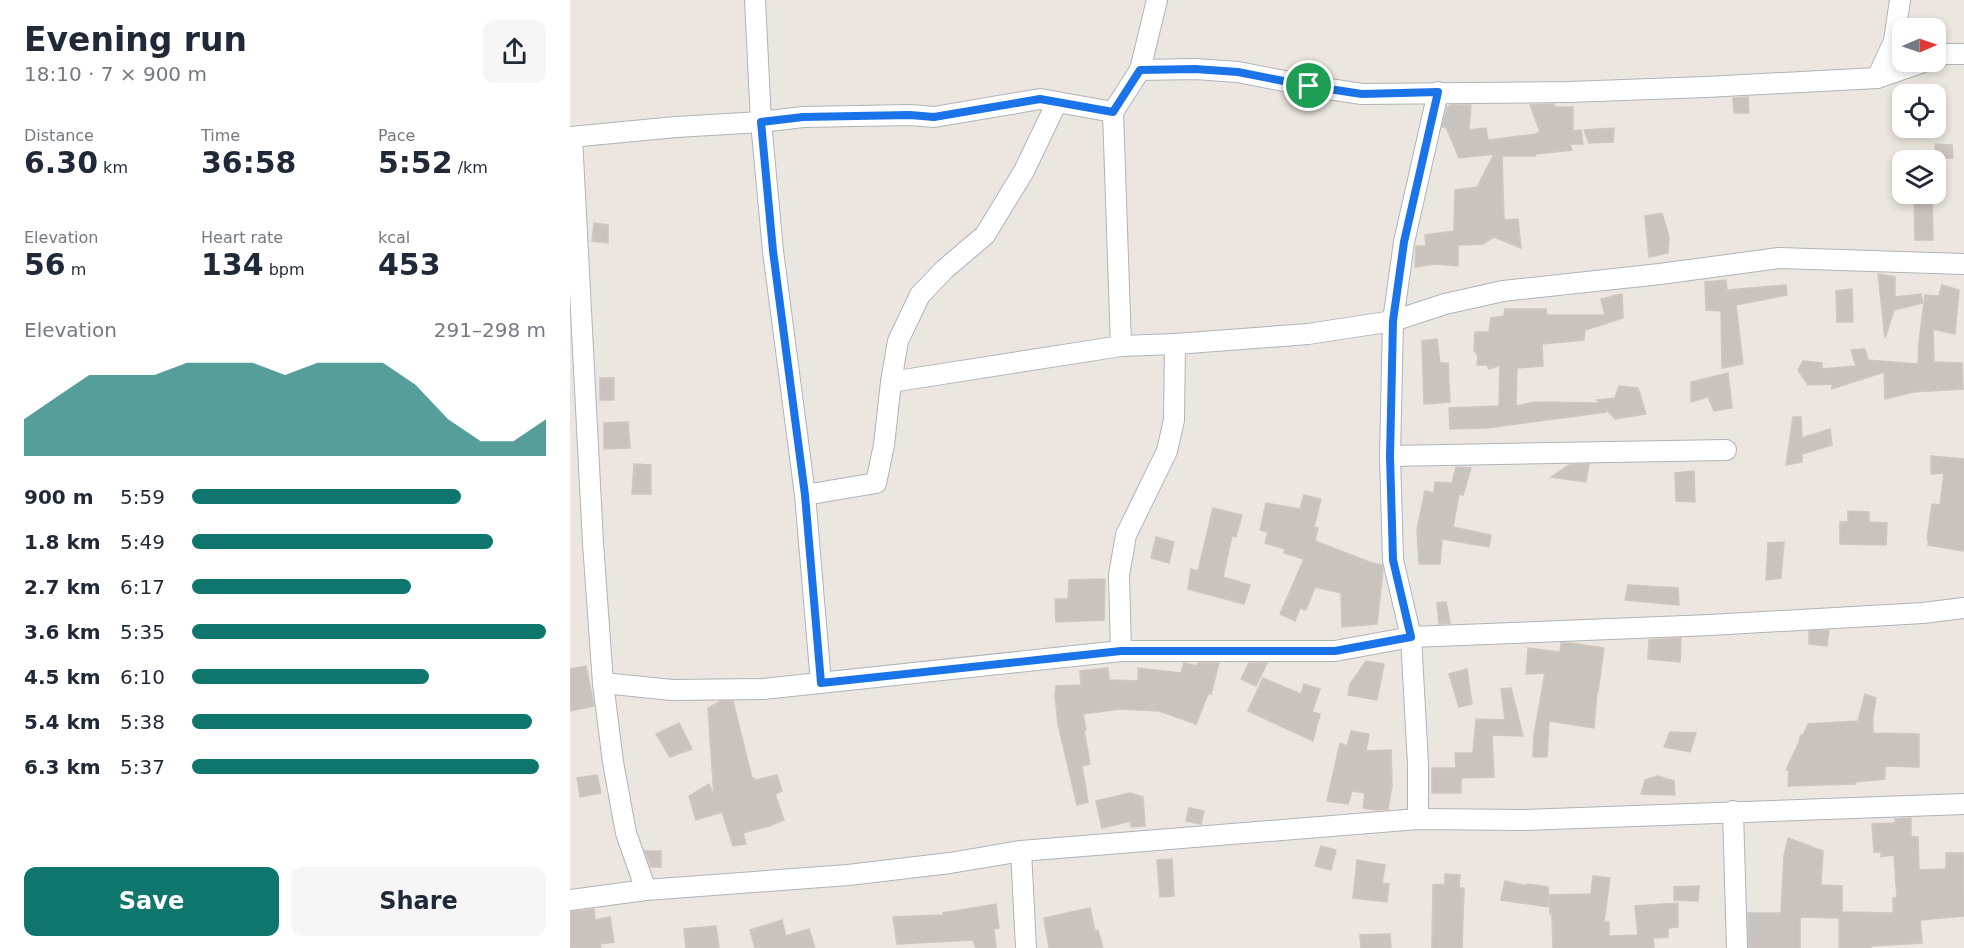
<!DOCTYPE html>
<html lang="en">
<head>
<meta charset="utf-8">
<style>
	body { margin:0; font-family:"DejaVu Sans",sans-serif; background:#f6f6f7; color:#1f2937; height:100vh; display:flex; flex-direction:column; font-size:22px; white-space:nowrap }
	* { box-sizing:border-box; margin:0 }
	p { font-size:20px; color:#747a83 }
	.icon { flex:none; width:33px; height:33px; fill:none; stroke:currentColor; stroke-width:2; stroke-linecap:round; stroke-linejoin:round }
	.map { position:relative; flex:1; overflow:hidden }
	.side { display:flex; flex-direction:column; background:#fff; width:570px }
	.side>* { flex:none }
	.needle { width:39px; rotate:88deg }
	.buttons { position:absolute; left:1322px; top:18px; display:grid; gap:12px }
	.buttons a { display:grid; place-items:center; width:54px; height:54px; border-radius:12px; background:#fff; box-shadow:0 3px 9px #0003; font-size:30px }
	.pin { position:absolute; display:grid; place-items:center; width:51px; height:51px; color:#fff; margin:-26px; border:3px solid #fff; border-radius:50%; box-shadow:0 2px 6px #0007 }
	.round { display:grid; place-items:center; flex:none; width:63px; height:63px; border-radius:12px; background:#f6f6f7 }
	.head { display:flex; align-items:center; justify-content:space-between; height:102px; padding:0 24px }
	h1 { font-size:33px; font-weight:700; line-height:45px }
	.metrics { display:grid; grid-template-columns:repeat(3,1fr); gap:9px; height:102px; padding:6px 24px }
	.metrics div { display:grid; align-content:center }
	.metrics b { font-size:30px; font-weight:700 }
	.metrics small { font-size:16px; font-weight:400 }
	.metrics p { font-size:16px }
	.chart { height:168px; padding:12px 24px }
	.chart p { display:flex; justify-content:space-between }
	.chart svg { width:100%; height:108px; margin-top:6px; fill:#0f766e; opacity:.7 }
	.cta { display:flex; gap:12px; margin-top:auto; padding:12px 24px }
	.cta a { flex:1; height:69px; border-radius:12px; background:#0f766e; color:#fff; font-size:24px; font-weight:700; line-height:69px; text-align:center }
	.cta a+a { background:#f6f6f7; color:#1f2937 }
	ul { padding:0 24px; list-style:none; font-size:20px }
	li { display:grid; grid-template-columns:96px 72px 1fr; align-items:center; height:45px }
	li i { height:15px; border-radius:8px; background:#0f766e }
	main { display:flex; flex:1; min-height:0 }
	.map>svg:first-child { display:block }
	.building { fill:#c8c3bf; stroke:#cfc6be; stroke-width:1.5 }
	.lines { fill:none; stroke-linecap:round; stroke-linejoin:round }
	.minor-casing { stroke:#b0b4b7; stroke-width:22 }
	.minor { stroke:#fff; stroke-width:20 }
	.route-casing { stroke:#fff; stroke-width:12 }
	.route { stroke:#1a73e8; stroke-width:8 }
</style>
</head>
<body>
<main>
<section class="side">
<div class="head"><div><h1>Evening run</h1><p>18:10 · 7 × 900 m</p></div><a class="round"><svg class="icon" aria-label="share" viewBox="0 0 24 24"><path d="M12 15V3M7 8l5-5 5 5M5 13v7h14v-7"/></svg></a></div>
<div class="metrics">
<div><p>Distance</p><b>6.30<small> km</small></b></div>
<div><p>Time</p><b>36:58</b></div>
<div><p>Pace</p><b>5:52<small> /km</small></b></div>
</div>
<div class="metrics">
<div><p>Elevation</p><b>56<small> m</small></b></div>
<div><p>Heart rate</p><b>134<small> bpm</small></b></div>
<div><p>kcal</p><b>453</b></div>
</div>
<div class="chart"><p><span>Elevation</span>291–298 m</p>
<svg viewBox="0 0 160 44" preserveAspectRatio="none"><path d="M0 44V29L10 20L20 11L30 11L40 11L50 6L60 6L70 6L80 11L90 6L100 6L110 6L120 15L130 29L140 38L150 38L160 29V44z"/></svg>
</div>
<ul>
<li><b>900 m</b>5:59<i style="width:76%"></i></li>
<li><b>1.8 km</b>5:49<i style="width:85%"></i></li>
<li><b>2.7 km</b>6:17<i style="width:62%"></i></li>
<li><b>3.6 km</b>5:35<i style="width:100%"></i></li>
<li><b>4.5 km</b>6:10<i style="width:67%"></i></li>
<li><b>5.4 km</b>5:38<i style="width:96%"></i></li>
<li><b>6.3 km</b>5:37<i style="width:98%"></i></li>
</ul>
<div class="cta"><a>Save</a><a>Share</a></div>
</section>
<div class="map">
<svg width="1394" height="948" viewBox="0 0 1394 948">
	<rect width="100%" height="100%" fill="#ebe6df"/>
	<g class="building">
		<path d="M1178,97L1179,113H1164L1163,98Z"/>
		<path d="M984,104V107H1003V131L1011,130L1013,144H1000L1002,150L965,154V156H932L934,220L948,219L951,248L924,237L913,244L888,245V266L866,264L845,267L846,246H856L855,235L884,231L885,190L907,187L924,154L889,158L876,127H872L877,107L881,105H901L899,130L916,128L918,140L967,134V133L970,132L960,105Z"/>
		<path d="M1044,128L1043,142L1019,143L1014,130Z"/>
		<path d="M1365,144L1382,145L1383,158L1366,159Z"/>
		<path d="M1344,194H1362L1363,240H1345Z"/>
		<path d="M1092,213L1099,237L1098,253L1079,257L1075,216Z"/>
		<path d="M24,223L38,225V243L22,241Z"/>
		<path d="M1308,274L1325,277V297L1351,294L1353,303L1324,310L1315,338Z"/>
		<path d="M1156,280L1157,290L1216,285L1217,295L1166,305L1173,364L1152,368L1151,311L1136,310L1135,282Z"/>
		<path d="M1372,285L1389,290L1385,334L1363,329L1364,362L1392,363L1393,389L1343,392L1315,399L1314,372L1262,389V384L1238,385L1228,370L1233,361L1252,363V369L1286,366L1281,350L1295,349L1298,360L1348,364L1349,341L1355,295L1369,296Z"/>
		<path d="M1282,289L1283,322H1267L1266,291Z"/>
		<path d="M1052,294L1053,318L1015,330L1014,340L972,344L973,366L947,368L946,406L965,402L1030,403L1027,400L1045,398L1049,386L1068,388L1076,414L1045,419L1036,409V412L916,428L880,429L879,408L929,406L930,365L919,369L917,365H907L908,355L904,351L905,332H919L921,318L934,316L935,309H976L977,315H1035L1031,299Z"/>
		<path d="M867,339L870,363H878L880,402L854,404L852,341Z"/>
		<path d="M1158,373L1162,408L1144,411L1138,397L1121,402V382Z"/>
		<rect x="30" y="378" width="14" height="22"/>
		<path d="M1223,417H1231L1232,438L1260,429L1262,445L1232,454V462L1216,465Z"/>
		<path d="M58,422L60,448L34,449V423Z"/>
		<path d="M1361,456L1394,459V551L1358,545L1359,540H1357L1362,504L1370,505L1374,473L1361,474Z"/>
		<path d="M64,464L81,465V494H62Z"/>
		<path d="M1019,464L1016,482L981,477L999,465Z"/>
		<path d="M886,467L901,468L893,495L889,494L883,527L921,535L919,547L872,539L870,564H849L847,529L855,491L864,493L865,482L882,483Z"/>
		<path d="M1124,471L1125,502L1106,501L1105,473Z"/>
		<path d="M734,495L751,499L744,527L748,528L745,541L802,563L812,565L813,570L807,624L772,627L771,593L745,587L736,610L730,608L725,621L710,614L734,559L714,553L715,549L695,543L698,532L690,530L696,503L730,509Z"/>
		<path d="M643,508L672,515L666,537L662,536L653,577L680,585L674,604L618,589L621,569L628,571Z"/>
		<path d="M1278,511L1299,512V522L1317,523L1316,545L1270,544V522H1278Z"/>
		<path d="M586,537L604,542L599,563L581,558Z"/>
		<path d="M1214,542L1211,578L1196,580L1198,543Z"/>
		<path d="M535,579L534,620L486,622L485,599H498L499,580Z"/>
		<path d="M1058,585L1108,588L1109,605L1055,600Z"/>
		<path d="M876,602L880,623L869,624L867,603Z"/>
		<path d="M1259,630L1257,646L1239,644V631Z"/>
		<path d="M1111,638L1110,662L1078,659L1079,640Z"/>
		<path d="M991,643H1000L1034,648L1028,692H1027L1024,728L979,721L977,757H963L964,735L975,673L956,674L958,648L990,652Z"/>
		<path d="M796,661L814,664L807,700L778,695L780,684Z"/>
		<path d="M614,663L627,666L628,663H649L641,694H638L626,724L589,711L550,709L513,714L516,730H514L520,764L512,766L518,802L507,805L488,724L485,695L486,686L511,685L510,671L538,668L539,680L568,681V668L611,673Z"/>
		<path d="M679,663H697L686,686L671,679Z"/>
		<path d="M16,666L24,706L0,711V669Z"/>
		<path d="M897,669L902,704L889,707L879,674Z"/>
		<path d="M693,678L731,694L734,684L750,689L742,712L750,714L743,741L678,711Z"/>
		<path d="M941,688L953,736L922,735L924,777L891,778V793H862V768H886L885,753H903L906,719L935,720L931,689Z"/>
		<path d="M1295,694L1306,698L1303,717V733L1349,734V767L1315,766V779L1285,782V784L1218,786L1219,770H1216L1229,742L1231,735H1233L1238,724L1288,721Z"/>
		<path d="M151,701H163L182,778H184L185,780L207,775L212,791L205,794L214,820L199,826L173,833L176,844L163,846L152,812L126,820L119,796L139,784L144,796L138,708Z"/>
		<path d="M109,723L122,749L100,757L86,734Z"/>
		<path d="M781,731L799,734L796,751L821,750L822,786L818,809L807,810L793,808L795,793L782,791L778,804L757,801L770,743L777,746Z"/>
		<path d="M1100,732L1126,733L1120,752L1094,747Z"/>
		<path d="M27,775L31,793L10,797L7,778Z"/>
		<path d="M1087,776L1104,781L1105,795L1071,794L1075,780Z"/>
		<path d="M560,793L573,797L575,826L561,827V821L532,828L526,801Z"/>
		<path d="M619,808L634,811L631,824L616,821Z"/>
		<path d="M1341,818V837H1348L1349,870L1376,869V853H1393L1394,916L1350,920L1352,943L1301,946V948H1269V918L1230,917V948H1179L1178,913H1211L1214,856L1218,838L1253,851L1251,885L1272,886V912L1323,913V898H1327L1324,855L1311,857V852H1304L1302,824L1325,823V819Z"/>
		<path d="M751,846L766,850L761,870L745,866Z"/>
		<path d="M75,851H91V867H81Z"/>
		<path d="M602,859L604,896L590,897L587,860Z"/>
		<path d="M787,860L815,865L812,883L819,884L817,902L783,898Z"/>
		<path d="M875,874L890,875L889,888H894L892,948H862L863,885L875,884Z"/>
		<path d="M1023,876L1040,878L1034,922H1039V936L1068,935L1065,906L1108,903V927L1098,928V937L1083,938L1084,948H983L982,914H980L979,895L1021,894Z"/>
		<path d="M935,881L957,886V884L978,887L979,907L931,900Z"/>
		<path d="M1129,886L1128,901L1104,900V887Z"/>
		<path d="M426,904L429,928L424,929L426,948H406L403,940L327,944L323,917L373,915V913Z"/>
		<path d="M520,908L525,931L528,930L533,948H479L474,918Z"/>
		<path d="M24,909L25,920L40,917L44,942L30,944L31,948H0V912Z"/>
		<path d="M212,920L216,936L239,929L245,948H185L180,930Z"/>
		<path d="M146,926L149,948H116L114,929Z"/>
		<path d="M820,934L821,948H791L790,935Z"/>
	</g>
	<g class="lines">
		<defs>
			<g id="minor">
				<path d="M185,0L191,122L203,251L235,495L251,683"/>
				<path d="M1365,57L1375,54H1394"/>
				<path d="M570,70L587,0"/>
				<path d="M1307,78L1324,41L1330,0"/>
				<path d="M0,137L106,127L191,122L233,117L340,115L364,117L470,99L543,112"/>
				<path d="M2,137L23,543L33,683L43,762L56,833L76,890"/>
				<path d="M551,346L543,112L570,70L625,69L668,72L739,86L792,94L999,92L1136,87L1307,78L1353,62"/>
				<path d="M321,382L551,346L605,344L738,334L823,321L875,304L933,291L1090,274L1209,258L1394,264"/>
				<path d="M820,456L1156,450"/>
				<path d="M235,495L306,483L314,445L321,382L328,341L350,295L375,269L415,235L454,171L487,102"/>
				<path d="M551,651L549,575L556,535L597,451L604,420L605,344"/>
				<path d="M33,683L102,690L193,689L551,651H765L841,637L1140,625L1353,613L1394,608"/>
				<path d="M1163,811L1167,948"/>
				<path d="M848,819V764L841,637L823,560L820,456L823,321L834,242L868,92"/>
				<path d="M451,851L456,948"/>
				<path d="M0,900L76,890L278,875L380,863L451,851L848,819L953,820L1394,804"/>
			</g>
		</defs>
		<use href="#minor" class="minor-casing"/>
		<use href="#minor" class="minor"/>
	</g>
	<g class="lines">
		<defs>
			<path id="route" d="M625,69L668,72L739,86L792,94L868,92L834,242L823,321L820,456L823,560L841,637L765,651H551L251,683L235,495L203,251L191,122L233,117L340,115L364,117L470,99L543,112L570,70Z"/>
		</defs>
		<use href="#route" class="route-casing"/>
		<use href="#route" class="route"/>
	</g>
</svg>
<div class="buttons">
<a><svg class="needle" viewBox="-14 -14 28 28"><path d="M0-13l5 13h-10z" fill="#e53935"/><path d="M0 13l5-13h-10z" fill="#747a83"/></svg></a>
<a><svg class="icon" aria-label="locate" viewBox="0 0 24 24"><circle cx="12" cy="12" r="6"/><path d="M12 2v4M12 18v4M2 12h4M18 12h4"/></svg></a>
<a><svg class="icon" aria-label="layers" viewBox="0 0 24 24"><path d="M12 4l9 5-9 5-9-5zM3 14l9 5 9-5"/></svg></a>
</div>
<div class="pin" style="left:739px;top:86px;background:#1e9e55"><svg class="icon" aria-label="arrive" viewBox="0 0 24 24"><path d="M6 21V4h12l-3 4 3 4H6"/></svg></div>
</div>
</main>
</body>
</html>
